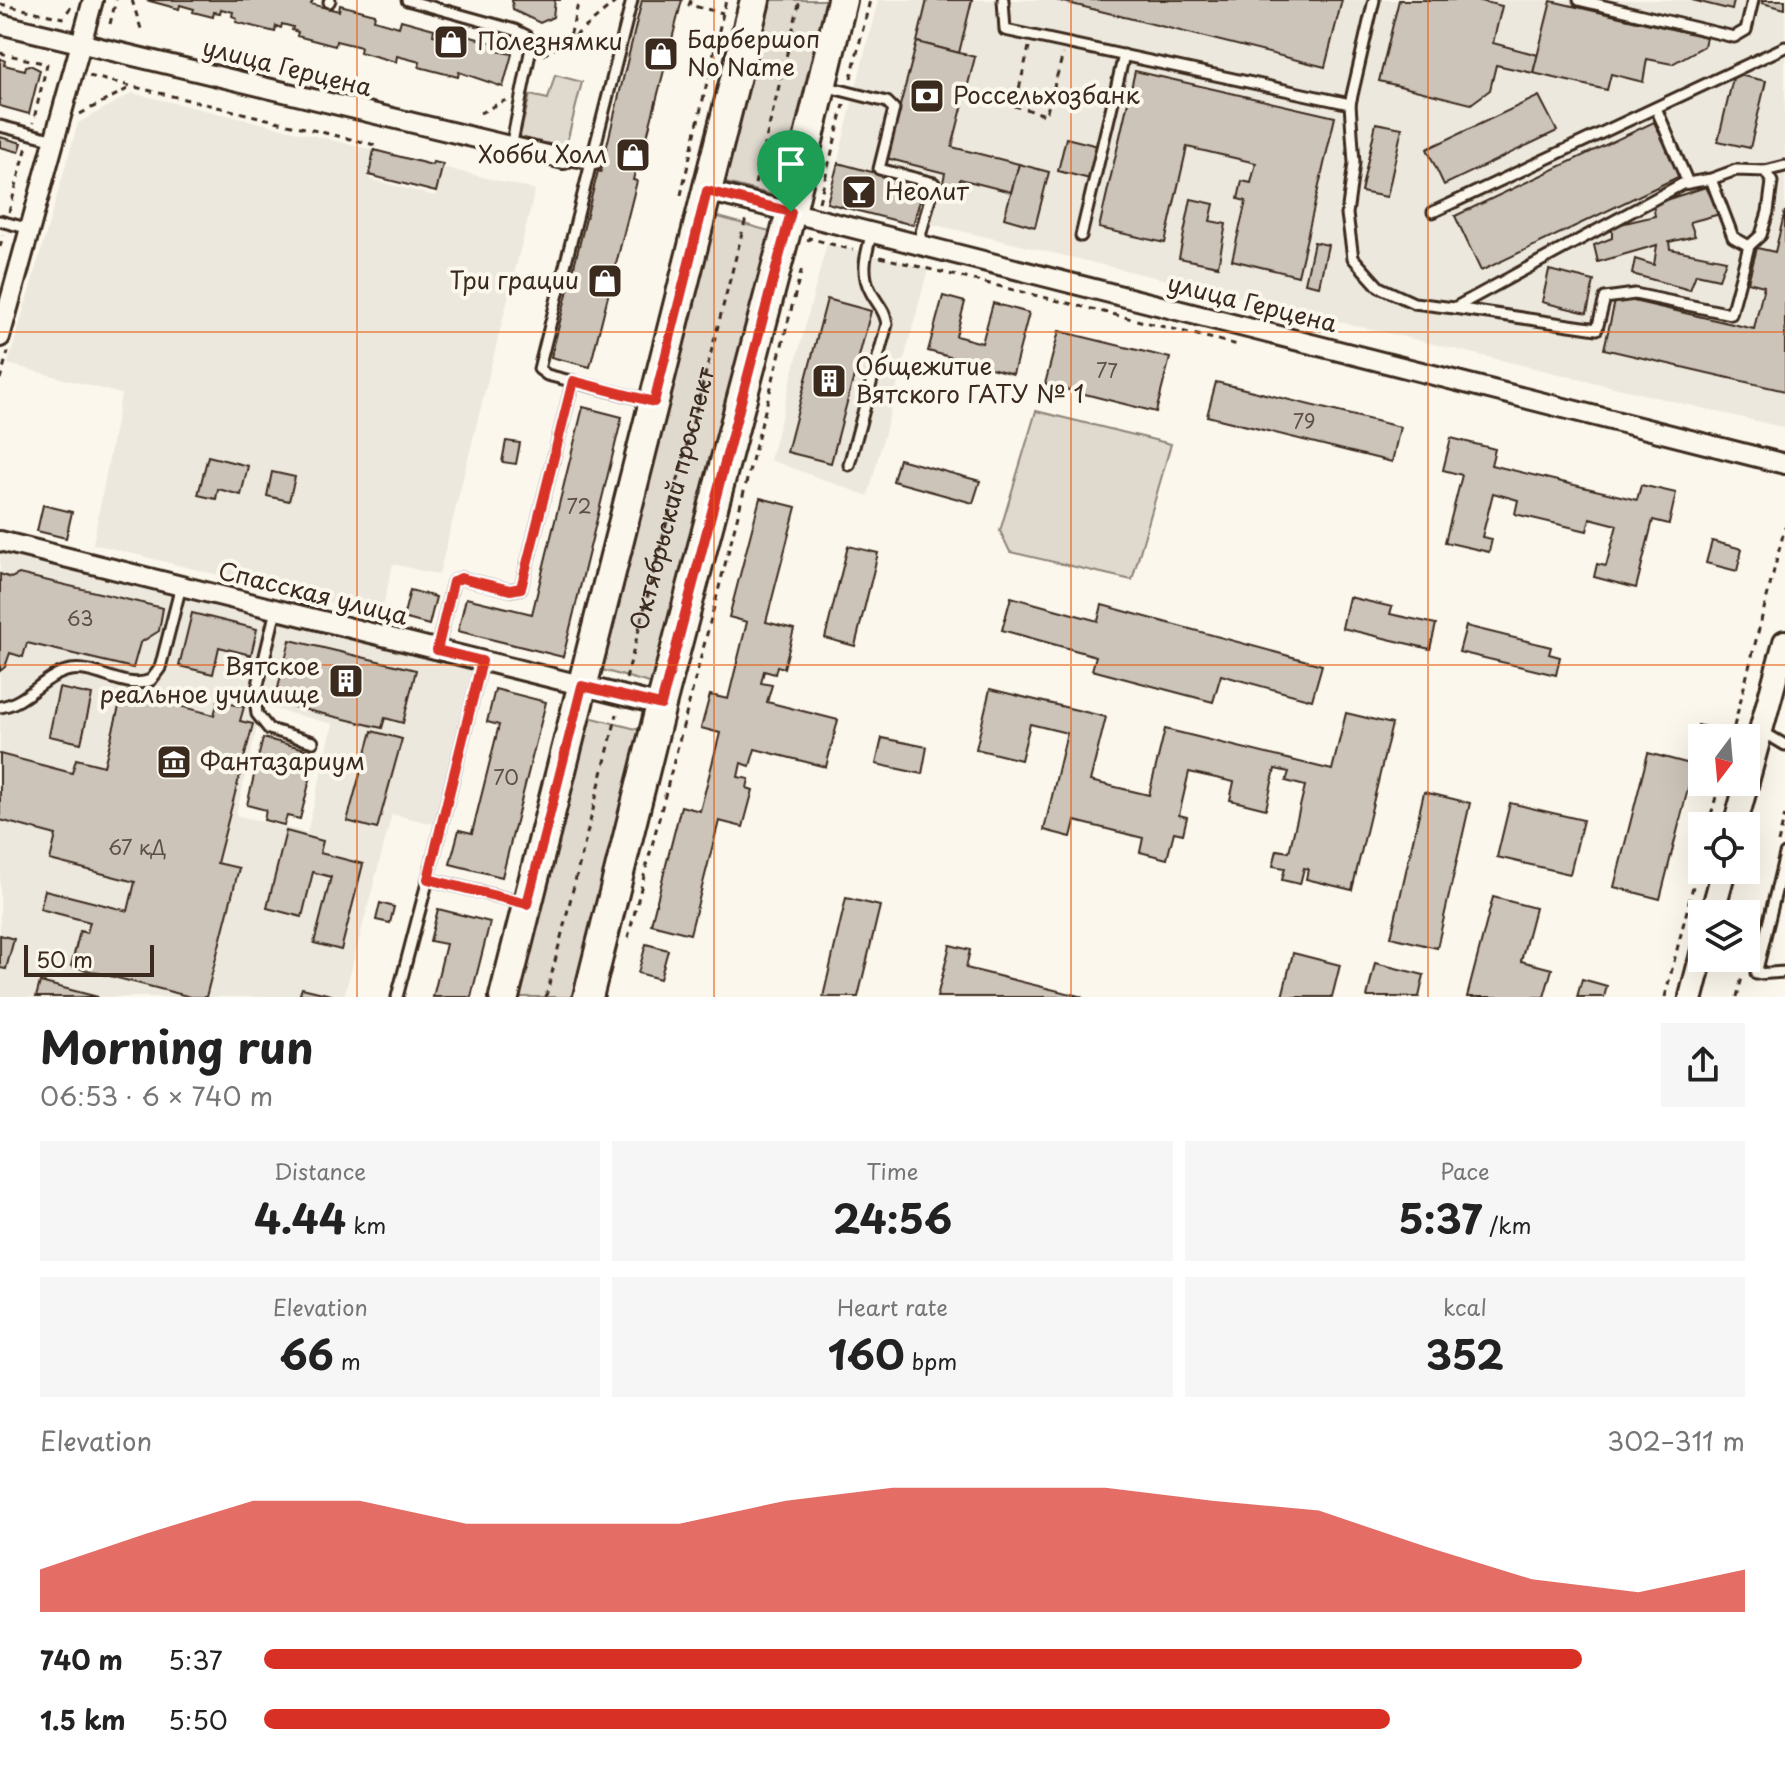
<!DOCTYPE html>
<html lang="en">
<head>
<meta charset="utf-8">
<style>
	body { margin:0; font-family:"Playpen Sans",sans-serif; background:#f6f6f6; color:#222; height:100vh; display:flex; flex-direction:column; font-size:30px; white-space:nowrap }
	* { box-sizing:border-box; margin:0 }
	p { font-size:26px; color:#767676 }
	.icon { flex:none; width:44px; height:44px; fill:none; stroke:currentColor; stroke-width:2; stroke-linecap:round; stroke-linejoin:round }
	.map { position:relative; height:997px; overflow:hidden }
	.side { display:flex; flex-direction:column; background:#fff; flex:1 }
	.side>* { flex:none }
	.needle { width:52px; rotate:196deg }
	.controls { position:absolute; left:1688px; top:724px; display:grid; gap:16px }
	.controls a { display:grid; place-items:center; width:72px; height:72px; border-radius:0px; background:#fff; box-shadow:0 8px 32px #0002; font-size:40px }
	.scale { position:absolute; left:24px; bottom:20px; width:130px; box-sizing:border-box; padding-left:8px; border:4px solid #3b2a1e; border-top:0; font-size:22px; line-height:28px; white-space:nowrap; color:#3b2a1e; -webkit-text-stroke:6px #fbf7ec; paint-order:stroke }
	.pin { position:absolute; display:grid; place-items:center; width:68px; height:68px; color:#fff; margin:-82px -34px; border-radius:50% 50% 50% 0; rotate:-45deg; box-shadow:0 0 8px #0007 }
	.pin .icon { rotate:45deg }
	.round { display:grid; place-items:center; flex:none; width:84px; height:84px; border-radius:0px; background:#f6f6f6 }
	.overview { display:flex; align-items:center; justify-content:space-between; height:136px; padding:0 40px }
	h1 { font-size:44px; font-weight:700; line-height:60px }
	.figures { display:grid; grid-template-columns:repeat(3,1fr); gap:12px; height:136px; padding:8px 40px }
	.figures div { display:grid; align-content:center; border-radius:0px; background:#f6f6f6; text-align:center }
	.figures b { font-size:40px; font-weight:700 }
	.figures small { font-size:22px; font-weight:400 }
	.figures p { font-size:22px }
	.chart { height:224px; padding:16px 40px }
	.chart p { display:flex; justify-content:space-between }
	.chart svg { width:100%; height:144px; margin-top:8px; fill:#d93025; opacity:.7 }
	ul { padding:0 40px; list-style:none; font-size:26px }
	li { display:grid; grid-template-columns:128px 96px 1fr; align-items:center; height:60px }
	li i { height:20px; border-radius:10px; background:#d93025 }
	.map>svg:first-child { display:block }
	.built { fill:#ede8dd; fill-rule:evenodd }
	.green { fill:#dfd9ce; stroke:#8d8276; stroke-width:2 }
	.building { fill:#ccc4b9; stroke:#3b2a1e; stroke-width:2 }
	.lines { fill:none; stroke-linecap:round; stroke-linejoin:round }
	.service-casing { stroke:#3b2a1e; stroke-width:15 }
	.minor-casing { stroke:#3b2a1e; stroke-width:24 }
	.tertiary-casing { stroke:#3b2a1e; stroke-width:28 }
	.primary-casing { stroke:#3b2a1e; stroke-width:34 }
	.path { stroke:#3b2a1e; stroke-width:3; stroke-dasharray:6 6; stroke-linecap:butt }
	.service { stroke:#fbf7ec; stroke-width:9 }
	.minor { stroke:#fbf7ec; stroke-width:18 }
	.tertiary { stroke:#fbf7ec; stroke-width:22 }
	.primary { stroke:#fbf7ec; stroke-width:28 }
	.route-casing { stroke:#fff; stroke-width:16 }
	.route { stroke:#d93025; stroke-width:10 }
	.grid { fill:none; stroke:#e8590c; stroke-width:2; stroke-opacity:0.55 }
	.labels { text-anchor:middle; stroke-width:8; stroke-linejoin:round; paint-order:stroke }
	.number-label { font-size:20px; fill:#5f5045 }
	.poi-label { font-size:24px; fill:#3b2a1e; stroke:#fbf7ec; text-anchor:start }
	.street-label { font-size:24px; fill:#3b2a1e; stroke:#fbf7ec }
</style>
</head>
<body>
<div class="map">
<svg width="1785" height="997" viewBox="0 0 1785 997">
	<rect width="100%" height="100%" fill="#fbf7ec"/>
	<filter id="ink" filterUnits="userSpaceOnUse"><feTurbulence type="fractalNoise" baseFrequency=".0125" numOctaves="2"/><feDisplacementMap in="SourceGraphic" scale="16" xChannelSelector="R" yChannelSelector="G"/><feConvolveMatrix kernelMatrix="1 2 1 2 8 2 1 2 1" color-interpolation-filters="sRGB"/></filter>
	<g filter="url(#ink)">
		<g class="built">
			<path d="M878,0H1785V428L915,220L913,225L827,203Z"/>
			<path d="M132,93L374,150L369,179L435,196L442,167L535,190L439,575L393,564L381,615L93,544L121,394L8,364L78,123Z"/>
			<path d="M827,243L928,269L868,496L770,460Z"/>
			<path d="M0,553L472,666L434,824L392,814L344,997H0ZM262,706L333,724L307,833L236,815Z"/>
		</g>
		<g class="green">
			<path d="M768,0H831L782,197L722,182Z"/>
			<path d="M555,75L582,82L564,154L518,143L530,95L548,99Z"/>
			<path d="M715,216L773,232L653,684L595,668Z"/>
			<path d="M1036,411L1171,444L1132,580L1010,552L1000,531Z"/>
			<path d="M589,717L640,730L572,997H517Z"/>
		</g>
		<g class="building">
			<path d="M146,0H313L311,4L339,11L340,5L375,14L374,20L399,27L401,20L434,29L433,35L449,39L450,34L455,35L454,40L461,42L463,35L498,44L497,51L512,54L503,87L459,72L458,77L419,67L420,62L397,56L396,62L360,52L361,47L336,41L335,46L297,36L298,32L292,30L293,27L282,24L281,28L276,26L275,32L236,22L237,18L232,16L233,12L221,9L220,13L214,12L213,17L193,12L194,9L180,5L179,9Z"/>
			<path d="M512,0H561H555L553,17L540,23L513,10Z"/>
			<path d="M642,0H682L639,168H636L633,180L637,181L590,367L551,357L598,171L601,172L602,166Z"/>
			<path d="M927,0H972L959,53L917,42Z"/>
			<path d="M1056,0H1342L1325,67Z"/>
			<path d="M1399,0H1476L1502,6L1493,43L1538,55L1533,73L1496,65L1490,90L1471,104L1379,81Z"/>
			<path d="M1692,0H1734L1732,10Z"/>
			<path d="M1762,0H1785V9L1762,3Z"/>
			<path d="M1551,1L1706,37L1704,46L1672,64L1647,59L1643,82L1611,74L1607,90L1533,73Z"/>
			<path d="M917,42L975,57L952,147L1019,164L1011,192L960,179L957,191L942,187L945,173L886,158Z"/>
			<path d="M0,58L5,61L4,65L25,70L26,66L30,65L40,70L29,114L0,106Z"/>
			<path d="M1135,71L1335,117L1298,276L1232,260L1246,201L1238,199L1242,181L1251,183L1256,163L1187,147L1165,243L1099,228Z"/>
			<path d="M1734,74L1766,81L1750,148L1718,141Z"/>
			<path d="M1539,96L1557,131L1444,185L1427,149Z"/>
			<path d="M1654,122L1680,176L1481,271L1455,216Z"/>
			<path d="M1376,123L1402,128L1387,197L1361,192Z"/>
			<path d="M0,137L22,143L19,152L0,147Z"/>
			<path d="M1066,138L1098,146L1090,179L1058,171Z"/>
			<path d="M374,150L432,165L433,162L443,164L436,192L369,175Z"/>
			<path d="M838,163L924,186L913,225L827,203Z"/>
			<path d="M1019,164L1049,172L1035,227L1004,218Z"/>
			<path d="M1706,187L1720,214L1690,222L1695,236L1669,242L1670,249L1726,260L1719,279L1696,274L1690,290L1632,274L1635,259L1654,265L1657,245L1598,262L1594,245L1612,238V226L1655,216L1653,204Z"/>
			<path d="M1191,199L1214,204L1210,221L1226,224L1218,266L1179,258Z"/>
			<path d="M1785,211V391L1604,349L1616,297L1754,329L1764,286L1748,282L1757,248L1775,252Z"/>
			<path d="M1314,242L1328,245L1319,286L1305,283Z"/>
			<path d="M1549,270L1594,281L1587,313L1542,302Z"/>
			<path d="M943,296L965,302L956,336L982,343L993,303L1029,313L1013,374L928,351Z"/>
			<path d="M827,299L871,311L831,463L787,452Z"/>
			<path d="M1059,331L1170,358L1156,412L1045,384Z"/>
			<path d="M1216,382L1400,427L1392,462L1207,416Z"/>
			<path d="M583,407L622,417L563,657L458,631L466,598L532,614Z"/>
			<path d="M1451,438L1495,449L1491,465L1637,500L1641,485L1676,493L1669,524L1653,520L1636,588L1594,577L1597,564L1606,566L1617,525L1590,518L1587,531L1515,514L1518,500L1493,493L1482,537L1492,539L1489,552L1445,542L1462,475L1443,470Z"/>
			<path d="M506,441L520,443L516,464L502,462Z"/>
			<path d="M208,456L248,466L241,495L218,489L216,499L198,495Z"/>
			<path d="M899,459L980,481L973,503L893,481Z"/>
			<path d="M272,472L295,477L289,501L267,496Z"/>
			<path d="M760,498L796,507L766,622L794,629L784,668L777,666L775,674L764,671L761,683L772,685L767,702L838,720L826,767L755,749L750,766L741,763L738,777L749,779L747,788L753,790L743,827L719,821L690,934L651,924L681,806L700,811L720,733L701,728L710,695L728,699L747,622L729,617Z"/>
			<path d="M43,505L72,512L66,538L37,531Z"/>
			<path d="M1712,541L1742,549L1737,571L1706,563Z"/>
			<path d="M848,546L878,553L855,646L825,638Z"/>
			<path d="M0,574L11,578L19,574L163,608L159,631L140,643L133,668L27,643L23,657L10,653L5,667L0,671Z"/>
			<path d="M410,590L436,597L429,625L403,618Z"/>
			<path d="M1011,597L1098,621L1102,605L1322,665L1312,700L1221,675L1213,702L1092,670L1096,656L1002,630Z"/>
			<path d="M1349,597L1392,607L1390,614L1436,624L1430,649L1342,628Z"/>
			<path d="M192,613L257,629L251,655L219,647L213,674L179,666Z"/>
			<path d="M1466,626L1551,647L1549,654L1560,657L1556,675L1459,652Z"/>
			<path d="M290,640L416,670L403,723L385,718L382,728L290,706L293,696L277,692Z"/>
			<path d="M59,688L92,695L81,743L49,736Z"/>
			<path d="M495,689L546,702L502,877L450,864L459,830L472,833L499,725L487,722Z"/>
			<path d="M990,689L1106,717L1090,781L1149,795L1165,729L1332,770L1346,713L1392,724L1352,890L1306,879L1308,869L1304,868L1300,884L1282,880L1285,868L1273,866L1277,850L1289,852L1305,786L1286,781L1289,772L1275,769L1266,809L1230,800L1234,782L1189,772L1179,815L1187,817L1183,834L1174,832L1167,859L1140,852L1143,838L1075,821L1071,837L1044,830L1067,733L1030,724L1021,760L976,749Z"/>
			<path d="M123,691L214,715L218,701L244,707L240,721L253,724L217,863L239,868L206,997H191L71,966L80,931L87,933L90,922L40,909L45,890L128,911L135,882L50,860L56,835L0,820V754L72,773L76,759L104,766Z"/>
			<path d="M1698,725L1713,729L1711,738L1695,737Z"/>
			<path d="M372,731L402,739L377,829L347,821Z"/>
			<path d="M263,738L317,752L300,819L287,816L284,825L264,820L266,810L247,805Z"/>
			<path d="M882,738L927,747L922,774L876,764Z"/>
			<path d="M1648,753L1694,765L1660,899L1614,887Z"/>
			<path d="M1424,792L1470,803L1437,948L1391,937Z"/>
			<path d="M1510,803L1583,820L1570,874L1497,857Z"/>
			<path d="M286,831L323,841L320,853L363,864L341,950L314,943L331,877L313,872L302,917L267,908Z"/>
			<path d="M1493,897L1535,908L1521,961L1552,969L1544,997H1467Z"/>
			<path d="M846,898L880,906L858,997H823Z"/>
			<path d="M380,903L394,907L390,923L376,920Z"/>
			<path d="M438,909L490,922L471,997H433L446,944L430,941Z"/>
			<path d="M0,935L14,939L6,969L0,968Z"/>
			<path d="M646,944L668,950L660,979L638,973Z"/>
			<path d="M950,945L970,950L966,968L1083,997H937Z"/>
			<path d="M1293,953L1340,965L1332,997H1282Z"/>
			<path d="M1375,963L1424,975L1419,997H1367Z"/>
			<path d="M1582,979L1607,986L1604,997H1577Z"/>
			<path d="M40,982L98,997H36Z"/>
			<path d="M302,988L331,995L330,997H299Z"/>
		</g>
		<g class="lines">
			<defs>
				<g id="service">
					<path d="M407,0L515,30L527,36L531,48L511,147"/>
					<path d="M632,0L539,369L547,375L650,401"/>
					<path d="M1003,0L1005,30L1350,104L1374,0"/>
					<path d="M1579,0L1734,37L1746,30L1753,0"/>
					<path d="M329,2L330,0"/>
					<path d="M824,86L887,102L894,109L879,169L934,183L918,244"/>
					<path d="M1350,104L1354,163L1347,214L1353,258L1379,287L1414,303L1454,308L1682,184L1711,179L1733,237L1749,246L1761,235L1768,212L1772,182L1765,171L1736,170L1711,179"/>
					<path d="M1656,108L1688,183"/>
					<path d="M0,126L55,140"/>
					<path d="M564,159L596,164"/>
					<path d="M1765,171L1785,166"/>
					<path d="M1433,212L1785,47"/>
					<path d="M0,221L30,229"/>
					<path d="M1081,236L1124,55"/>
					<path d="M1454,308L1597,329L1605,298L1635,294L1731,314L1749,246"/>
					<path d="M849,465L887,324C885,309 876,303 870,290C860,271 867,251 872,232"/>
					<path d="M276,610L255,697L257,714L269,729L313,742"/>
					<path d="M437,650L453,582L461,578L510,590L521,588L573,381"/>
					<path d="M482,661L428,879L524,903"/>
					<path d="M0,707C28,703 44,674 71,670C98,666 125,691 151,680L160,668L181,586"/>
					<path d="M1763,732L1785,745"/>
					<path d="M1785,854L1756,974L1785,972"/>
					<path d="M397,997L428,879"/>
				</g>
				<g id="minor">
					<path d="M0,24L564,159"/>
					<path d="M707,191L1785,464"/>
					<path d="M0,337L93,0"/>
					<path d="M0,541L661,705"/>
				</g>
				<g id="tertiary">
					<path d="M1735,826L1785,642"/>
					<path d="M1712,914L1724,870"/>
					<path d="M1691,997L1702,954"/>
				</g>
				<g id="primary">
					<path d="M504,997L755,0"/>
					<path d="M588,997L661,705L791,212L842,0"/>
				</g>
			</defs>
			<use href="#service" class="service-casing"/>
			<use href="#minor" class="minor-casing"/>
			<use href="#tertiary" class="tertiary-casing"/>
			<use href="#primary" class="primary-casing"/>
			<g class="path">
				<path d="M132,0L142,32"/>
				<path d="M691,0L689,5L723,13"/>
				<path d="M0,4L63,18L71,7"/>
				<path d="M110,24L116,0"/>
				<path d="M541,39L554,42L569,41L618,0"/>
				<path d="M1029,47L1015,106L1046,115L1063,54"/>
				<path d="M0,53L47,64L33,123"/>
				<path d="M543,55L569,41L579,0"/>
				<path d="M89,76L375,145"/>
				<path d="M851,78L870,0"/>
				<path d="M480,113L506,100"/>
				<path d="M80,114L133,86"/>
				<path d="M755,184L800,0"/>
				<path d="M681,195L726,0"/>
				<path d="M819,202L844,105"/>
				<path d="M9,212L27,146"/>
				<path d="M808,241L809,238L853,250"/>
				<path d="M0,247L3,235"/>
				<path d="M880,257L1238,345"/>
				<path d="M0,379L8,352"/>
				<path id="s1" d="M626,679L746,218"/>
				<path d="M1731,738L1785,527"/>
				<path d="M1708,826L1720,782"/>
				<path d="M1778,843L1785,815"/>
				<path d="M628,938L802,268"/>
				<path d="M546,997L617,714"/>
				<path d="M1665,997L1702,851"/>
				<path d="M1737,997L1742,977"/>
			</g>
			<use href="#service" class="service"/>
			<use href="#minor" class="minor"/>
			<use href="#tertiary" class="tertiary"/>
			<use href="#primary" class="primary"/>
		</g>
	</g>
	<g class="lines" filter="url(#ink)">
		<defs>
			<path id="route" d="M707,191L791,212L661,705L582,686L527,904L428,879L482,661L437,650L453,582L461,578L510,590L521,588L573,381L654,402Z"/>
		</defs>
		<use href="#route" class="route-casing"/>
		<use href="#route" class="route"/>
	</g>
	<path class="grid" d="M357,0V997M714,0V997M1071,0V997M1428,0V997M0,332H1785M0,665H1785"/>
	<defs>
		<symbol id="shop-square" viewBox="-11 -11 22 22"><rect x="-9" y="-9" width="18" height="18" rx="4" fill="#3b2a1e" stroke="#fbf7ec"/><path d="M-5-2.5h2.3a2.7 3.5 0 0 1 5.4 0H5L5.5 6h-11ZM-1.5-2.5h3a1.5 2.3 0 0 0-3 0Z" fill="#fff"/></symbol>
		<symbol id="bank-square" viewBox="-11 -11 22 22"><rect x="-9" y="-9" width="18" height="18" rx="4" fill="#3b2a1e" stroke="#fbf7ec"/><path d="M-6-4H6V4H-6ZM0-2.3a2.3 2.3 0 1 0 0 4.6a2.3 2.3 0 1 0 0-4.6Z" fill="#fff"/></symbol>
		<symbol id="bar-square" viewBox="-11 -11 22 22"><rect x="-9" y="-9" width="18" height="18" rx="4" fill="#3b2a1e" stroke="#fbf7ec"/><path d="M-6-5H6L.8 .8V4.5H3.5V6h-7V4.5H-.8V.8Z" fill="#fff"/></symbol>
		<symbol id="building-square" viewBox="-11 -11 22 22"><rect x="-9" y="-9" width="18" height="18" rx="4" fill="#3b2a1e" stroke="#fbf7ec"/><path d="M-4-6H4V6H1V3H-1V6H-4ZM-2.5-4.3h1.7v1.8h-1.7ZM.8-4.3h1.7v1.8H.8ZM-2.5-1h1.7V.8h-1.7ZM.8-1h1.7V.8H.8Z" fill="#fff"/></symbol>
		<symbol id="museum-square" viewBox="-11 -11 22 22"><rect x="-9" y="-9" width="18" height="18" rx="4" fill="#3b2a1e" stroke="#fbf7ec"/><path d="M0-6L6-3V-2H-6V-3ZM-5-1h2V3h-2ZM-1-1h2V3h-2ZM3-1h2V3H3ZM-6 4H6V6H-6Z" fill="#fff"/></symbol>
	</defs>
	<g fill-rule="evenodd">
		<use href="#shop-square" x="431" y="22" width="40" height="40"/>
		<use href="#shop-square" x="641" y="34" width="40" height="40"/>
		<use href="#bank-square" x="907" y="76" width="40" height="40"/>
		<use href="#shop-square" x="613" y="135" width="40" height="40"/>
		<use href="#bar-square" x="839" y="172" width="40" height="40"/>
		<use href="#shop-square" x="585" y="261" width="40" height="40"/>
		<use href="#building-square" x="809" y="361" width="40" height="40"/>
		<use href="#building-square" x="326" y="661" width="40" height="40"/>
		<use href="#museum-square" x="154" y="742" width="40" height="40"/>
	</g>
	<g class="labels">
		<g class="number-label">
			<text x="1107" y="378">77</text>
			<text x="1304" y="429">79</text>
			<text x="579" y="514">72</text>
			<text x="80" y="626">63</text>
			<text x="506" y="785">70</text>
			<text x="137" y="855">67 кД</text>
		</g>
		<g class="poi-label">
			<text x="687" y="48">Барбершоп<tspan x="687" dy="28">No Name</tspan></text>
			<text x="477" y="50">Полезнямки</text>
			<text x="953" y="104">Россельхозбанк</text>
			<text x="607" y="163" text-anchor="end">Хобби Холл</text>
			<text x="885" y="200">Неолит</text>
			<text x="579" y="289" text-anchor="end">Три грации</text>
			<text x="855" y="375">Общежитие<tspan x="855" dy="28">Вятского ГАТУ № 1</tspan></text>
			<text x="320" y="675" text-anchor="end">Вятское<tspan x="320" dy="28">реальное училище</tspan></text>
			<text x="200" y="770">Фантазариум</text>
		</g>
		<g class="street-label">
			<text transform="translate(287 68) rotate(14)" y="8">улица Герцена</text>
			<text transform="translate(1252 304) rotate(14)" y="8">улица Герцена</text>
			<text dy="8" stroke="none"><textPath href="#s1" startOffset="186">Октябрьский проспект</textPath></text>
			<text transform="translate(313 594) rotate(14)" y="8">Спасская улица</text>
		</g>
	</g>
</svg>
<div class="controls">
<a><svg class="needle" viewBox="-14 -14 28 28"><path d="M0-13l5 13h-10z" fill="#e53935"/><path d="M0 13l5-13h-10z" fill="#767676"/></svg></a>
<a><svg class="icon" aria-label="locate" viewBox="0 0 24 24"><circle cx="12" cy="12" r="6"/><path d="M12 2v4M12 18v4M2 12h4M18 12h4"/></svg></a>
<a><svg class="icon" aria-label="layers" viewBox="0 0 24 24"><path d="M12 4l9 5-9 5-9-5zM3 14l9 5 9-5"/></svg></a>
</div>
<div class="scale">50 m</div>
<div class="pin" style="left:791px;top:212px;background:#1e9e55"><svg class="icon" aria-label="arrive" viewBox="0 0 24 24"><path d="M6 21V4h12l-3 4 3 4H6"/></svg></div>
</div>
<section class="side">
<div class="overview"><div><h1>Morning run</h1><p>06:53 · 6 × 740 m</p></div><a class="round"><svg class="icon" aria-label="share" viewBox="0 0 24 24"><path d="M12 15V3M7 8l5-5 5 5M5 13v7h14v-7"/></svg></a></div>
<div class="figures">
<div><p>Distance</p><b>4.44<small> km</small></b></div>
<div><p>Time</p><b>24:56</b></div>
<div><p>Pace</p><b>5:37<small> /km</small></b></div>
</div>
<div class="figures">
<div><p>Elevation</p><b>66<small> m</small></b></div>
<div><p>Heart rate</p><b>160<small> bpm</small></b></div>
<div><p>kcal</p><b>352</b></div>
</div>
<div class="chart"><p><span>Elevation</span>302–311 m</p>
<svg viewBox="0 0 160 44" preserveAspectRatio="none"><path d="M0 44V31L10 20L20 10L30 10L40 17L50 17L60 17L70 10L80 6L90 6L100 6L110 10L120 13L130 24L140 34L150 38L160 31V44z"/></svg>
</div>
<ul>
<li><b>740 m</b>5:37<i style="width:89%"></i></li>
<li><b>1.5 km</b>5:50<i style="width:76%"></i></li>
</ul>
</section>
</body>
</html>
